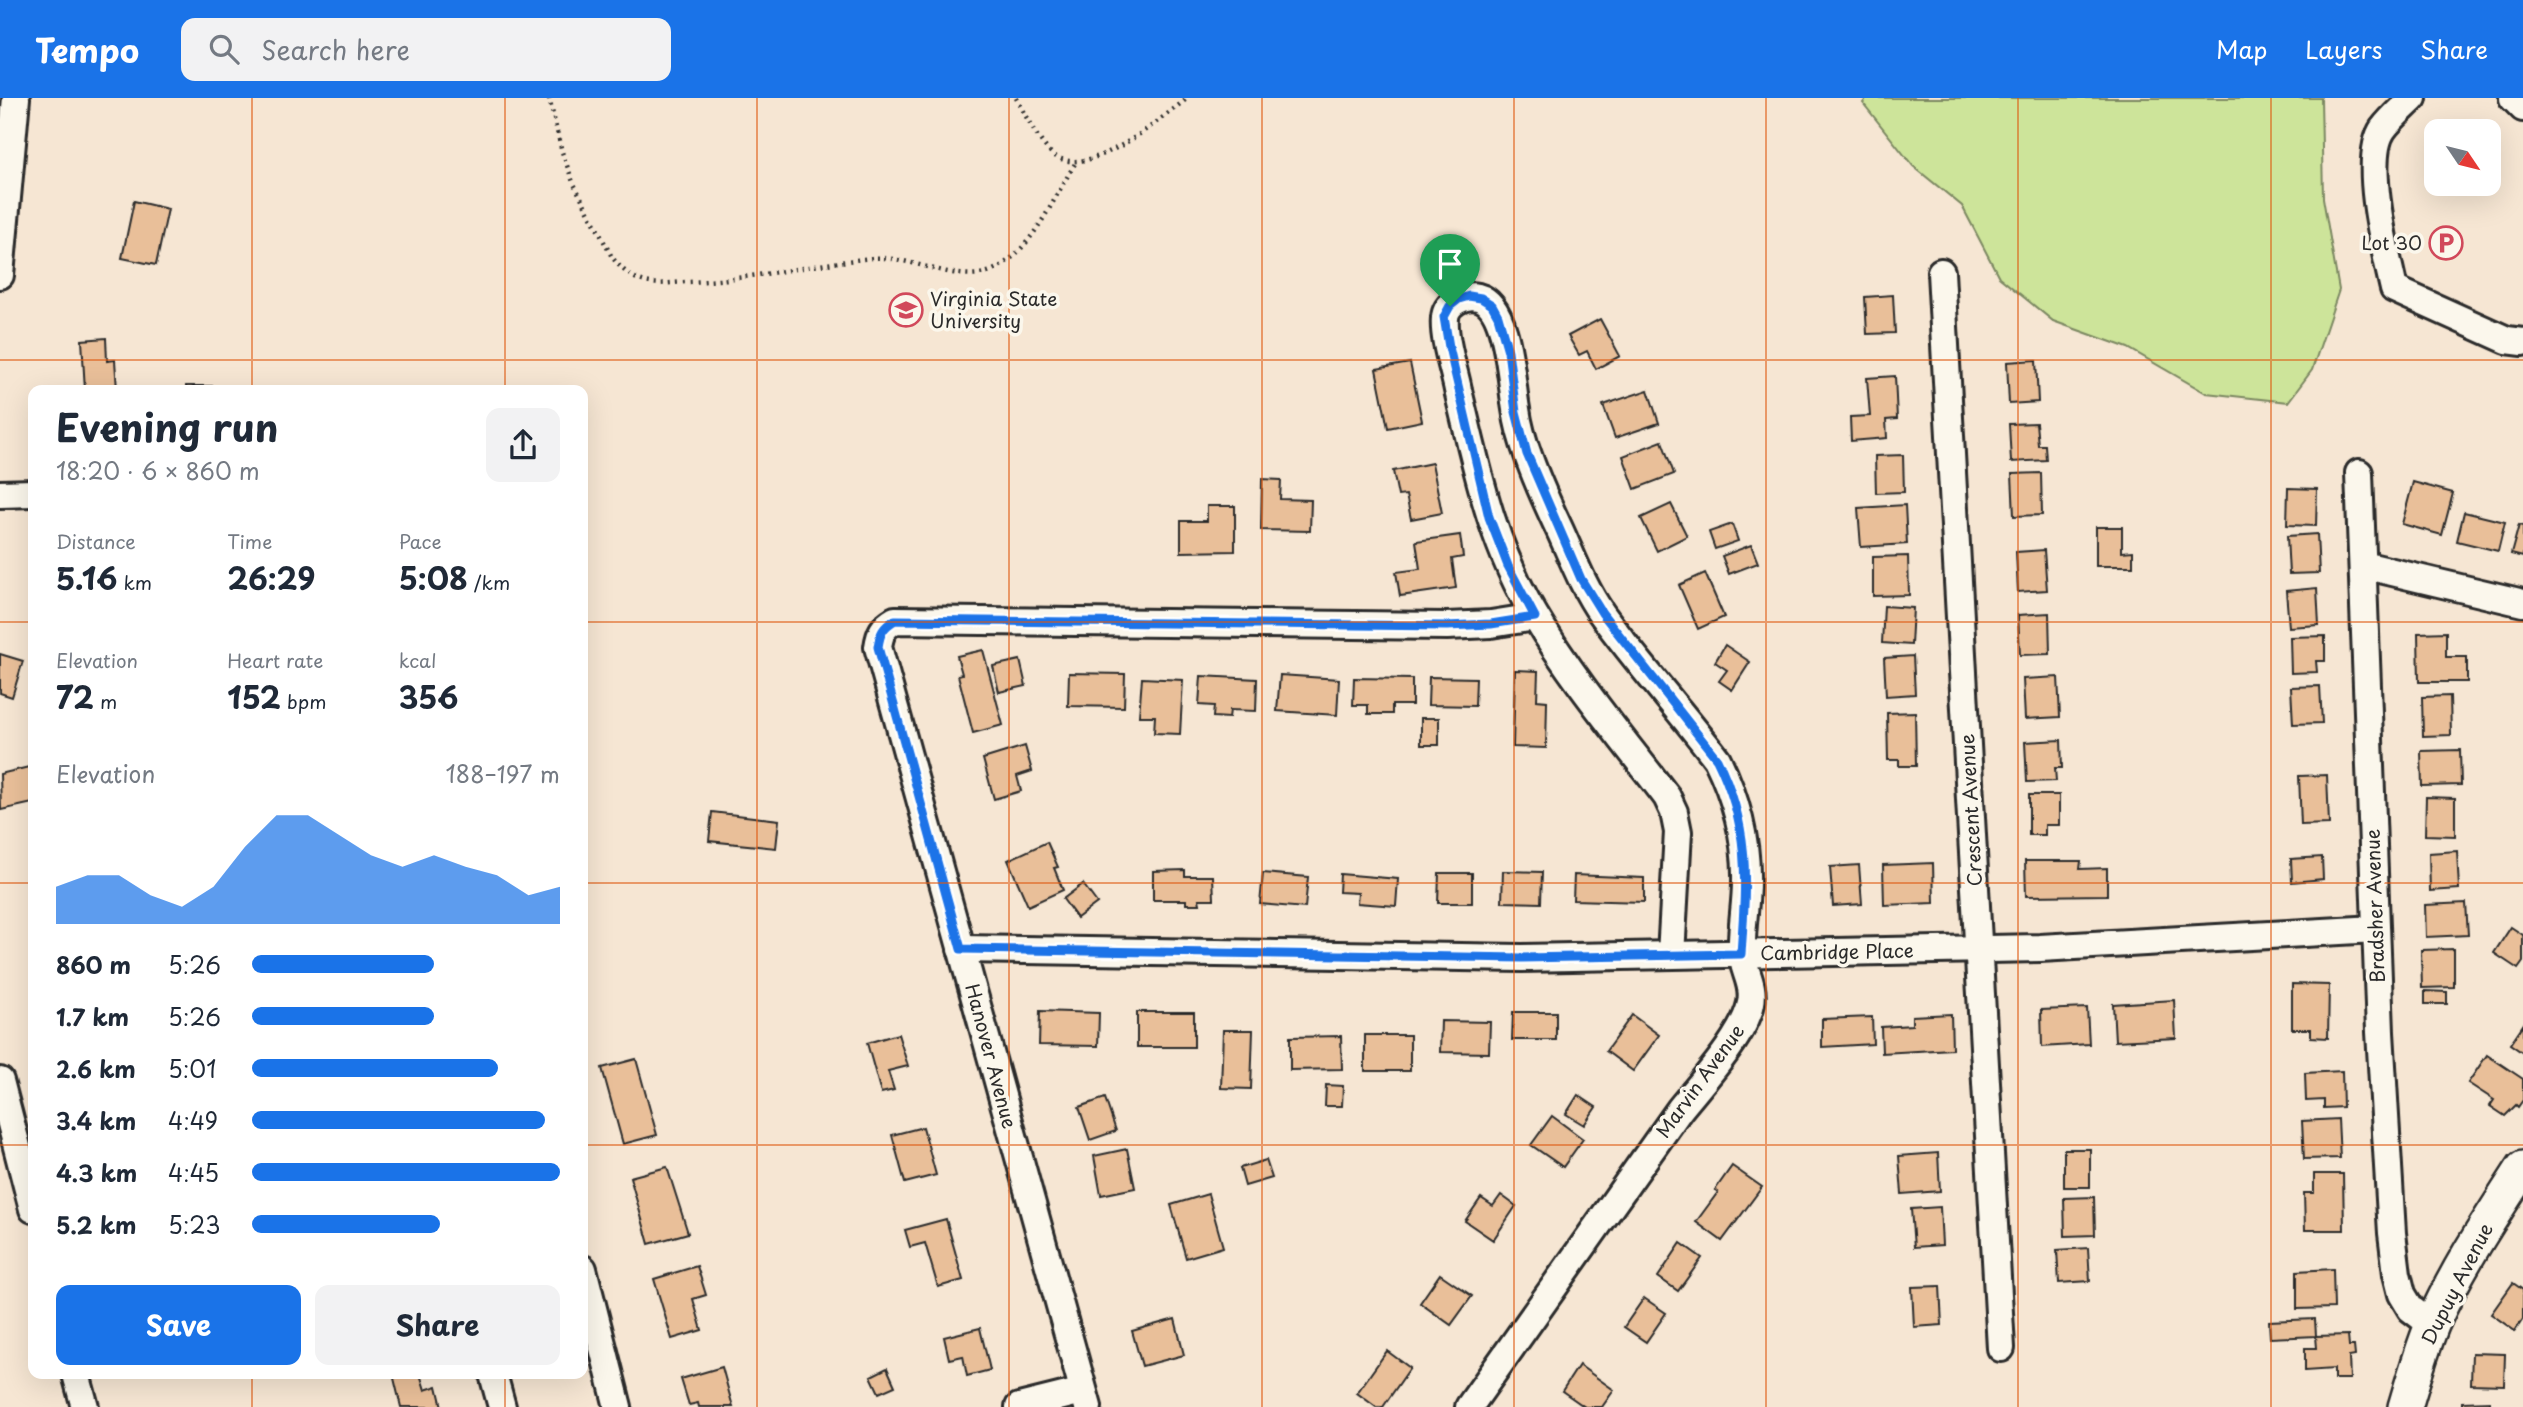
<!DOCTYPE html>
<html lang="en">
<head>
<meta charset="utf-8">
<style>
	body { margin:0; font-family:"Playpen Sans",sans-serif; background:#f2f2f3; color:#1f2937; height:100vh; display:flex; flex-direction:column; font-size:26px; white-space:nowrap }
	* { box-sizing:border-box; margin:0 }
	p { font-size:23px; color:#747a83 }
	.icon { flex:none; width:38px; height:38px; fill:none; stroke:currentColor; stroke-width:2; stroke-linecap:round; stroke-linejoin:round }
	.map { position:relative; flex:1; overflow:hidden }
	.side { position:absolute; left:28px; top:287px; width:560px; height:994px; display:flex; flex-direction:column; background:#fff; border-radius:14px; box-shadow:0 7px 28px #0002 }
	.side>* { flex:none }
	.needle { width:46px; rotate:125deg }
	.controls { position:absolute; left:2424px; top:21px; display:grid; gap:14px }
	.controls a { display:grid; place-items:center; width:77px; height:77px; border-radius:14px; background:#fff; box-shadow:0 7px 28px #0002; font-size:35px }
	.pin { position:absolute; display:grid; place-items:center; width:60px; height:60px; color:#fff; margin:-72px -30px; border-radius:50% 50% 50% 0; rotate:-45deg; box-shadow:0 0 7px #0007 }
	.pin .icon { rotate:45deg }
	.round { display:grid; place-items:center; flex:none; width:74px; height:74px; border-radius:14px; background:#f2f2f3 }
	.summary { display:flex; align-items:center; justify-content:space-between; height:119px; padding:0 28px }
	h1 { font-size:38px; font-weight:700; line-height:52px }
	.stats { display:grid; grid-template-columns:repeat(3,1fr); gap:10px; height:119px; padding:7px 28px }
	.stats div { display:grid; align-content:center }
	.stats b { font-size:30px; font-weight:700 }
	.stats small { font-size:19px; font-weight:400 }
	.stats p { font-size:19px }
	.chart { height:196px; padding:14px 28px }
	.chart p { display:flex; justify-content:space-between }
	.chart svg { width:100%; height:126px; margin-top:7px; fill:#1a73e8; opacity:.7 }
	.cta { display:flex; gap:14px; margin-top:auto; padding:14px 28px }
	.cta a { flex:1; height:80px; border-radius:14px; background:#1a73e8; color:#fff; font-size:28px; font-weight:700; line-height:80px; text-align:center }
	.cta a+a { background:#f2f2f3; color:#1f2937 }
	ul { padding:0 28px; list-style:none; font-size:23px }
	li { display:grid; grid-template-columns:112px 84px 1fr; align-items:center; height:52px }
	li i { height:18px; border-radius:9px; background:#1a73e8 }
	header { display:flex; align-items:center; gap:42px; box-sizing:border-box; height:98px; padding:0 35px; background:#1a73e8; color:#fff }
	header strong { font-size:33px }
	nav { display:flex; gap:38px; margin-inline-start:auto; font-size:24px }
	.search { width:490px; height:63px; background:#f2f2f3; display:flex; align-items:center; gap:18px; box-sizing:border-box; padding:0 24px; border-radius:14px; color:#747a83; font-size:26px }
	.map>svg:first-child { display:block }
	.green { fill:#cde49a; stroke:#7c8862; stroke-width:2 }
	.building { fill:#e9bf99; stroke:#2b2b2b; stroke-width:2 }
	.lines { fill:none; stroke-linecap:round; stroke-linejoin:round }
	.minor-casing { stroke:#2b2b2b; stroke-width:32 }
	.major-casing { stroke:#2b2b2b; stroke-width:38 }
	.path { stroke:#2b2b2b; stroke-width:4.5; stroke-dasharray:2 5; stroke-linecap:butt }
	.minor { stroke:#fbf7ec; stroke-width:26 }
	.major { stroke:#fbf7ec; stroke-width:33 }
	.route-casing { stroke:#fff; stroke-width:14 }
	.route { stroke:#1a73e8; stroke-width:9 }
	.grid { fill:none; stroke:#df570e; stroke-width:2; stroke-opacity:0.55 }
	.labels { text-anchor:middle; stroke-width:7; stroke-linejoin:round; paint-order:stroke }
	.poi-label { font-size:19px; fill:#2b2b2b; stroke:#fbf7ec; text-anchor:end }
	.street-label { font-size:19px; fill:#2b2b2b; stroke:#fbf7ec }
</style>
</head>
<body>
<header>
<strong>Tempo</strong>
<div class="search"><svg class="icon" aria-label="search" viewBox="0 0 24 24"><circle cx="10" cy="10" r="6"/><path d="M15 15l6 6"/></svg>Search here</div>
<nav><a>Map</a><a>Layers</a><a>Share</a></nav>
</header>
<div class="map">
<svg width="2523" height="1309" viewBox="0 0 2523 1309">
	<rect width="100%" height="100%" fill="#f6e6d3"/>
	<filter id="ink" filterUnits="userSpaceOnUse"><feTurbulence type="fractalNoise" baseFrequency=".0143" numOctaves="2"/><feDisplacementMap in="SourceGraphic" scale="14" xChannelSelector="R" yChannelSelector="G"/><feConvolveMatrix kernelMatrix="1 2 1 2 8 2 1 2 1" color-interpolation-filters="sRGB"/></filter>
	<g filter="url(#ink)">
		<path class="green" d="M1867,0H2321L2323,100L2339,192L2312,272L2288,304L2206,295L2128,250L2053,223L1999,179L1962,108L1913,68L1863,5Z"/>
		<g class="building">
			<path d="M134,103L168,111L156,167L122,160Z"/>
			<path d="M1893,197L1895,235L1867,236L1865,199Z"/>
			<path d="M1600,221L1620,258L1596,271L1587,253L1579,257L1568,238Z"/>
			<path d="M106,240L107,263L115,262L117,292H85L82,242Z"/>
			<path d="M2036,262L2038,304L2009,306L2007,264Z"/>
			<path d="M1410,265L1422,323L1388,330L1376,271Z"/>
			<path d="M1895,278L1897,321L1886,322L1887,340L1851,343L1850,319L1870,318L1867,280Z"/>
			<rect x="186" y="288" width="36" height="4"/>
			<path d="M1648,292L1659,325L1615,340L1603,307Z"/>
			<path d="M2036,325L2038,347H2045L2046,362L2011,364L2009,326Z"/>
			<path d="M1662,343L1674,376L1635,391L1623,358Z"/>
			<path d="M1903,357L1904,394L1876,395L1875,358Z"/>
			<path d="M1432,365L1442,415L1411,421L1406,397L1398,398L1393,373Z"/>
			<path d="M2041,375L2042,417L2014,418L2012,376Z"/>
			<path d="M1262,381L1281,382L1280,401L1311,402L1310,433L1261,432Z"/>
			<path d="M2413,384L2453,395L2442,437L2402,426Z"/>
			<path d="M2288,390L2317,391L2316,428L2287,427Z"/>
			<path d="M1671,406L1687,438L1657,453L1641,420Z"/>
			<path d="M1905,407L1907,446L1861,449L1858,410Z"/>
			<path d="M1207,408H1235V453L1181,454V423H1207Z"/>
			<path d="M2464,414L2505,424L2498,453L2457,443Z"/>
			<path d="M1732,426L1738,443L1715,451L1709,434Z"/>
			<path d="M2519,427L2523,428V459L2511,456Z"/>
			<path d="M2096,429H2122V454L2133,453V468H2096Z"/>
			<path d="M2317,436L2319,475L2289,476L2287,438Z"/>
			<path d="M1460,437L1463,459L1452,461L1456,490L1400,498L1396,474L1420,471L1416,443Z"/>
			<path d="M1751,447L1758,465L1729,476L1722,458Z"/>
			<path d="M2044,452L2047,492L2018,494L2016,454Z"/>
			<path d="M1908,458L1909,497L1873,498V459Z"/>
			<path d="M1705,475L1724,519L1698,531L1679,487Z"/>
			<path d="M2317,490L2319,527L2289,529L2286,493Z"/>
			<path d="M1884,508L1913,510L1911,547L1882,545Z"/>
			<path d="M2049,515L2050,556L2020,557L2018,517Z"/>
			<path d="M2446,534V559H2467V584H2419L2418,535Z"/>
			<path d="M2325,538V563H2316L2317,574L2291,575L2290,539Z"/>
			<path d="M1725,547L1750,564L1732,592L1719,583L1727,572L1715,564Z"/>
			<path d="M983,552L1003,627L973,635L958,577L962,576L957,558Z"/>
			<path d="M0,556L23,563L12,599L0,595Z"/>
			<path d="M1913,558L1915,596L1886,598L1884,560Z"/>
			<path d="M1020,562L1026,588L999,594L993,568Z"/>
			<path d="M1515,572L1538,573L1537,602L1547,603L1546,650L1513,649Z"/>
			<path d="M1069,575L1125,576L1124,609L1068,608Z"/>
			<path d="M1280,577L1339,581L1337,617L1277,613Z"/>
			<path d="M1201,578L1257,581L1256,613L1230,612L1229,620L1213,619L1214,608L1199,607Z"/>
			<path d="M1429,579L1476,580L1475,608L1428,607Z"/>
			<path d="M2058,579L2060,619L2025,621L2023,581Z"/>
			<path d="M1142,580L1183,582L1180,636L1154,635L1155,618H1139Z"/>
			<path d="M1354,580L1412,581V607H1392V616H1368V607H1353Z"/>
			<path d="M2320,588L2322,625L2293,626L2291,589Z"/>
			<path d="M2450,598L2451,637L2423,638L2422,599Z"/>
			<path d="M1915,614L1916,668H1899V662H1888L1887,615Z"/>
			<rect x="1421" y="620" width="18" height="27"/>
			<path d="M2061,642L2062,670H2055L2056,683L2027,684L2025,644Z"/>
			<path d="M1025,648L1032,673L1017,678L1021,693L994,701L983,661Z"/>
			<path d="M2460,652L2461,687L2422,688L2421,653Z"/>
			<path d="M33,668V705L1,712L0,676Z"/>
			<path d="M2327,677L2329,726L2301,727L2299,678Z"/>
			<path d="M2029,697H2059V727H2045V737H2029Z"/>
			<path d="M2426,699L2455,700V738L2425,737Z"/>
			<path d="M712,714L779,722L776,750L709,743Z"/>
			<path d="M1047,744L1058,769L1054,770L1063,792L1028,808L1008,762Z"/>
			<path d="M2457,753L2459,791L2430,793L2429,755Z"/>
			<path d="M2322,759L2323,781L2292,784L2291,761Z"/>
			<path d="M2025,763H2081L2080,771L2107,770V797L2026,798Z"/>
			<path d="M1933,765L1934,805L1884,807L1883,767Z"/>
			<path d="M1859,767L1862,806L1833,808L1830,769Z"/>
			<path d="M1185,772V778H1213L1214,801H1199L1200,806H1186V802H1153V773Z"/>
			<path d="M1503,773L1542,774L1541,805L1502,804Z"/>
			<path d="M1263,775L1308,779L1305,810L1260,806Z"/>
			<path d="M1439,775H1472V805H1438Z"/>
			<path d="M1340,776L1398,781L1396,808L1357,805L1358,795L1339,794Z"/>
			<path d="M1574,777L1644,780V804L1573,802Z"/>
			<path d="M1083,786L1097,805L1077,820L1063,801Z"/>
			<path d="M2466,805L2468,837L2426,839L2425,807Z"/>
			<path d="M2511,829L2523,837V864L2518,871L2494,855Z"/>
			<path d="M2454,851V889L2422,890L2421,852Z"/>
			<path d="M2292,886L2329,887L2328,940L2311,939V931H2292Z"/>
			<path d="M2425,893L2447,894V906H2425Z"/>
			<path d="M2174,902L2176,940L2115,943L2113,906Z"/>
			<path d="M2087,910L2089,946L2042,949L2041,912Z"/>
			<path d="M1040,913L1099,915L1098,948L1039,947Z"/>
			<rect x="1137" y="914" width="57" height="35"/>
			<path d="M1513,914H1556V942H1512Z"/>
			<path d="M1951,916L1952,951L1882,955L1881,929L1912,927V918Z"/>
			<path d="M1632,917L1659,937L1633,973L1606,953Z"/>
			<path d="M1872,919L1873,946L1822,949V921Z"/>
			<path d="M1441,923L1490,924L1489,955L1440,954Z"/>
			<path d="M2523,927V955L2510,946Z"/>
			<path d="M1223,932H1253L1251,991L1221,990Z"/>
			<path d="M898,936L908,968L888,973L894,992L881,995L867,945Z"/>
			<rect x="1365" y="937" width="45" height="36"/>
			<path d="M1341,938L1342,971L1290,972V939Z"/>
			<path d="M2487,957L2523,981V1002L2518,1009L2516,1007L2505,1018L2490,1008L2494,1002L2468,985Z"/>
			<path d="M636,961L657,1037L623,1046L602,970Z"/>
			<path d="M2342,973L2343,1009L2324,1010V1002L2306,1003L2305,975Z"/>
			<path d="M1326,987L1343,988L1342,1008H1325Z"/>
			<path d="M1578,997L1596,1009L1584,1027L1566,1016Z"/>
			<path d="M1105,1000L1116,1033L1090,1042L1079,1009Z"/>
			<path d="M1552,1018L1583,1041L1563,1069L1531,1047Z"/>
			<path d="M2338,1021L2340,1060L2304,1061L2302,1023Z"/>
			<path d="M923,1029L936,1077L905,1085L892,1037Z"/>
			<path d="M1127,1051L1135,1090L1101,1097L1094,1058Z"/>
			<rect x="2064" y="1051" width="26" height="38"/>
			<path d="M1938,1055L1940,1093L1902,1096L1899,1058Z"/>
			<path d="M1266,1062L1272,1080L1245,1088L1240,1070Z"/>
			<path d="M1732,1068L1762,1089L1722,1143L1696,1124L1718,1094L1715,1092Z"/>
			<path d="M667,1069L688,1135L649,1146L630,1079Z"/>
			<path d="M2314,1076H2343L2344,1132H2305L2304,1095H2314Z"/>
			<path d="M1208,1096L1223,1149L1186,1160L1171,1107Z"/>
			<path d="M1501,1097L1516,1108L1493,1142L1465,1123L1481,1100L1493,1108Z"/>
			<path d="M2094,1099L2095,1137L2065,1138L2064,1100Z"/>
			<path d="M1940,1109L1942,1147L1914,1149L1911,1111Z"/>
			<path d="M946,1121L963,1182L938,1189L925,1145L910,1149L905,1132Z"/>
			<path d="M1681,1145L1702,1160L1678,1193L1658,1179Z"/>
			<path d="M2088,1150L2090,1183L2059,1185L2057,1152Z"/>
			<path d="M697,1168L706,1197L693,1201L702,1232L672,1241L654,1181Z"/>
			<path d="M2333,1171L2334,1210L2297,1211V1173Z"/>
			<path d="M1440,1176L1472,1198L1451,1227L1420,1205Z"/>
			<path d="M2513,1185L2523,1192V1221L2515,1233L2491,1216Z"/>
			<path d="M1940,1188L1942,1227L1914,1229L1912,1189Z"/>
			<path d="M1644,1200L1666,1215L1646,1244L1624,1229Z"/>
			<path d="M1175,1221L1184,1257L1142,1268L1132,1233Z"/>
			<path d="M2315,1221L2316,1238L2270,1240L2269,1223Z"/>
			<path d="M980,1230L990,1272L967,1278L963,1258L949,1261L944,1239Z"/>
			<path d="M2348,1237L2349,1248H2354L2355,1258L2349,1259L2350,1281H2334V1271L2305,1273V1250H2317L2316,1238Z"/>
			<path d="M1387,1253L1410,1270L1383,1309H1376L1357,1295Z"/>
			<path d="M2472,1255L2505,1256L2504,1287L2471,1286Z"/>
			<path d="M1579,1267L1614,1292L1602,1309H1585L1562,1293Z"/>
			<path d="M722,1269L733,1309H699L698,1305L689,1307L681,1281Z"/>
			<path d="M887,1270L895,1288L879,1295L871,1278Z"/>
			<path d="M393,1276H420L425,1292L437,1288L442,1309H401Z"/>
			<path d="M2490,1303V1309H2462V1304Z"/>
		</g>
		<g class="lines">
			<defs>
				<g id="minor">
					<path d="M2413,0C2403,10 2391,20 2383,31C2362,61 2386,156 2394,191L2507,242L2523,244"/>
					<path d="M2513,0L2523,10"/>
					<path d="M1941,174C1963,532 1978,892 2001,1250"/>
					<path d="M0,177L16,0"/>
					<path d="M2359,375L2380,934L2392,1135L2397,1176L2402,1196L2411,1211L2432,1227"/>
					<path d="M0,396L33,395"/>
					<path d="M2363,467L2523,505"/>
					<path d="M961,851L1522,860L2040,850L2376,831"/>
					<path d="M0,983L33,1111"/>
					<path d="M583,1171L618,1309"/>
					<path d="M76,1276L85,1309"/>
					<path d="M493,1276L502,1309"/>
					<path d="M1019,1309L1083,1293"/>
					<path d="M1088,1309L878,549C880,535 883,529 895,522L1447,528L1491,526L1535,519"/>
					<path d="M1469,1309L1680,1011C1701,985 1745,937 1751,905C1755,886 1742,871 1742,853C1741,830 1746,807 1746,784C1747,741 1736,700 1717,661C1680,612 1638,566 1602,516C1585,492 1574,464 1562,437C1550,411 1538,386 1529,360C1523,344 1518,327 1516,311C1511,284 1509,207 1478,199C1464,196 1446,205 1445,220C1443,241 1454,271 1458,292C1477,372 1492,447 1535,518C1573,582 1622,640 1667,699L1674,714L1678,734L1671,857"/>
				</g>
				<path id="major" d="M2405,1309C2413,1282 2421,1254 2432,1227C2456,1172 2490,1121 2523,1070"/>
			</defs>
			<use href="#minor" class="minor-casing"/>
			<use href="#major" class="major-casing"/>
			<g class="path">
				<path d="M549,0L562,54L573,84L612,159C622,172 634,183 651,185C662,187 676,184 688,184C750,182 811,166 873,160C911,157 958,188 993,172C1032,154 1054,99 1076,64"/>
				<path d="M1016,0C1025,16 1040,48 1055,58C1091,81 1160,21 1188,0"/>
			</g>
			<use href="#minor" class="minor"/>
			<use href="#major" class="major"/>
		</g>
	</g>
	<g class="lines" filter="url(#ink)">
		<defs>
			<path id="route" d="M1469,198L1481,200L1492,207L1498,218L1508,253L1516,314L1527,356L1581,481L1602,515L1717,661C1751,730 1746,783 1741,856L1522,860L961,851L878,549C880,535 883,529 895,522L1447,528L1491,526L1535,519L1508,468L1489,419L1449,249L1444,219L1450,208L1459,201Z"/>
		</defs>
		<use href="#route" class="route-casing"/>
		<use href="#route" class="route"/>
	</g>
	<path class="grid" d="M252,0V292M505,0V292M757,0V1309M1009,0V1309M1262,0V1309M1514,0V1309M1766,0V1309M2018,0V1309M2271,0V1309M0,262H2523M0,524H33M583,524H2523M0,785H33M583,785H2523M0,1047H33M583,1047H2523M252,1276V1309M505,1276V1309"/>
	<defs>
		<symbol id="parking-ring" viewBox="-11 -11 22 22"><circle r="9.5" fill="#fbf7ec" stroke="#d1495b" stroke-width="1.5"/><path d="M-3.5-5.5H1a3.5 3.5 0 0 1 0 7H-1V5.5H-3.5ZM-1-3.4V-.6H.8a1.4 1.4 0 0 0 0-2.8Z" fill="#d1495b"/></symbol>
		<symbol id="university-ring" viewBox="-11 -11 22 22"><circle r="9.5" fill="#fbf7ec" stroke="#d1495b" stroke-width="1.5"/><path d="M0-5L7-2L0 1L-7-2ZM-4 1L0 2.5L4 1V4Q0 6-4 4Z" fill="#d1495b"/></symbol>
	</defs>
	<g fill-rule="evenodd">
		<use href="#parking-ring" x="2427" y="126" width="38" height="38"/>
		<use href="#university-ring" x="887" y="193" width="38" height="38"/>
	</g>
	<g class="labels">
		<g class="poi-label">
			<text x="2422" y="152">Lot 30</text>
			<text x="930" y="208" text-anchor="start">Virginia State<tspan x="930" dy="22">University</tspan></text>
		</g>
		<g class="street-label">
			<text transform="translate(1971 712) rotate(-93)" y="7">Crescent Avenue</text>
			<text transform="translate(2375 808) rotate(-92)" y="7">Bradsher Avenue</text>
			<text transform="translate(1837 854) rotate(-1)" y="7">Cambridge Place</text>
			<text transform="translate(991 958) rotate(75)" y="7">Hanover Avenue</text>
			<text transform="translate(1700 983) rotate(-54)" y="7">Marvin Avenue</text>
			<text transform="translate(2457 1186) rotate(-63)" y="7">Dupuy Avenue</text>
		</g>
	</g>
</svg>
<div class="controls">
<a><svg class="needle" viewBox="-14 -14 28 28"><path d="M0-13l5 13h-10z" fill="#e53935"/><path d="M0 13l5-13h-10z" fill="#747a83"/></svg></a>
</div>
<div class="pin" style="left:1450px;top:208px;background:#1e9e55"><svg class="icon" aria-label="arrive" viewBox="0 0 24 24"><path d="M6 21V4h12l-3 4 3 4H6"/></svg></div>
<section class="side">
<div class="summary"><div><h1>Evening run</h1><p>18:20 · 6 × 860 m</p></div><a class="round"><svg class="icon" aria-label="share" viewBox="0 0 24 24"><path d="M12 15V3M7 8l5-5 5 5M5 13v7h14v-7"/></svg></a></div>
<div class="stats">
<div><p>Distance</p><b>5.16<small> km</small></b></div>
<div><p>Time</p><b>26:29</b></div>
<div><p>Pace</p><b>5:08<small> /km</small></b></div>
</div>
<div class="stats">
<div><p>Elevation</p><b>72<small> m</small></b></div>
<div><p>Heart rate</p><b>152<small> bpm</small></b></div>
<div><p>kcal</p><b>356</b></div>
</div>
<div class="chart"><p><span>Elevation</span>188–197 m</p>
<svg viewBox="0 0 160 44" preserveAspectRatio="none"><path d="M0 44V31L10 27L20 27L30 34L40 38L50 31L60 17L70 6L80 6L90 13L100 20L110 24L120 20L130 24L140 27L150 34L160 31V44z"/></svg>
</div>
<ul>
<li><b>860 m</b>5:26<i style="width:59%"></i></li>
<li><b>1.7 km</b>5:26<i style="width:59%"></i></li>
<li><b>2.6 km</b>5:01<i style="width:80%"></i></li>
<li><b>3.4 km</b>4:49<i style="width:95%"></i></li>
<li><b>4.3 km</b>4:45<i style="width:100%"></i></li>
<li><b>5.2 km</b>5:23<i style="width:61%"></i></li>
</ul>
<div class="cta"><a>Save</a><a>Share</a></div>
</section>
</div>
</body>
</html>
